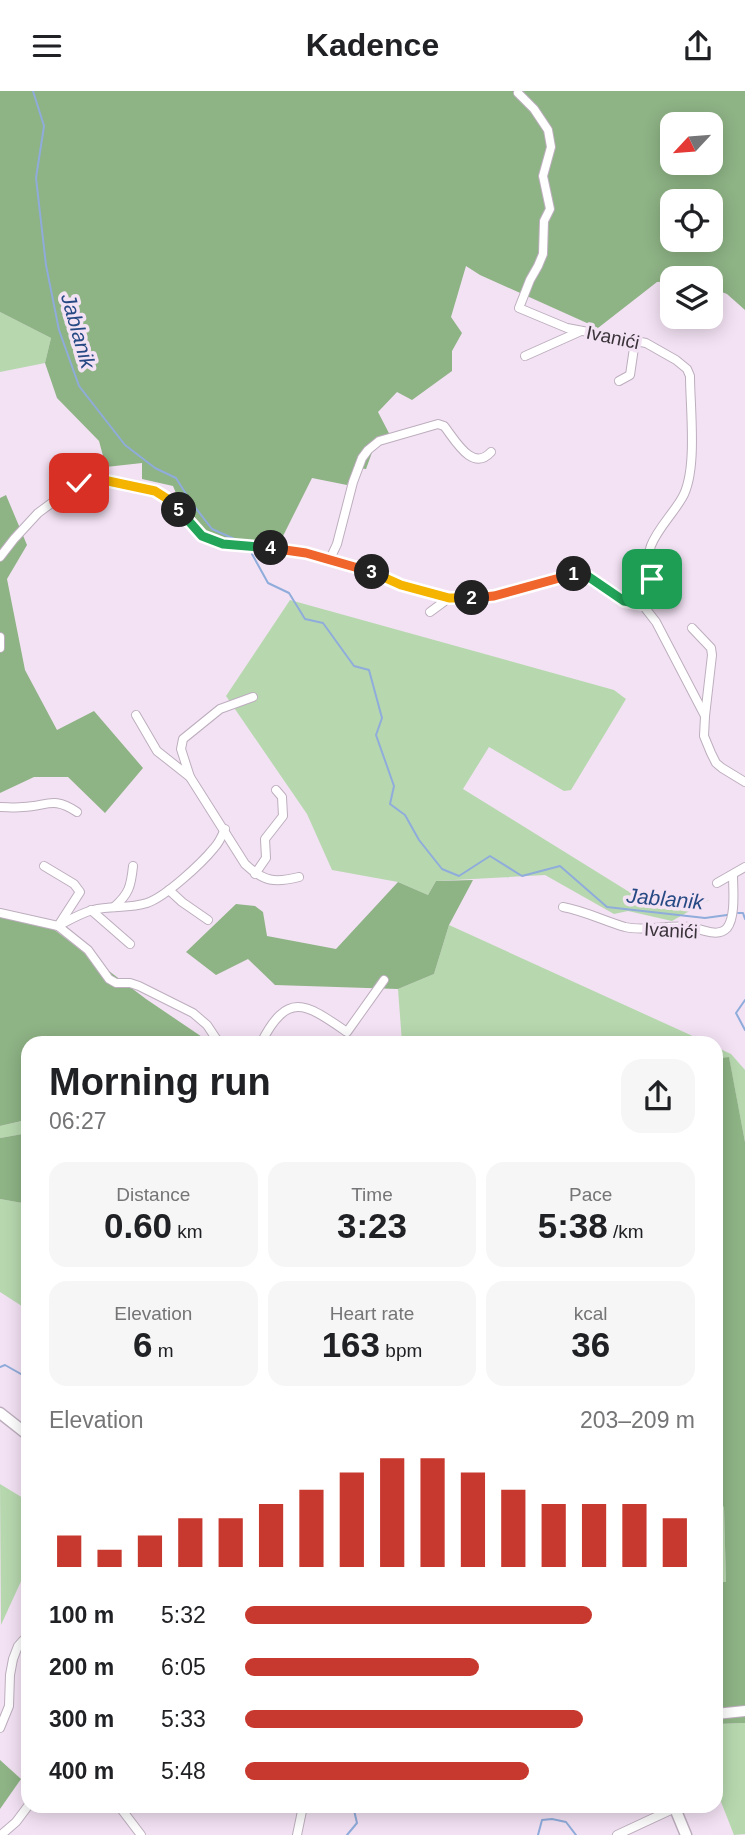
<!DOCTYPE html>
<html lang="en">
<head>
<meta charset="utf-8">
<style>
	body { margin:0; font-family:Arial,sans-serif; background:#f6f6f6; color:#202124; height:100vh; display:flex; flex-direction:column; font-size:26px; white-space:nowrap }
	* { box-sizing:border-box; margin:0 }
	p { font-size:23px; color:#757577 }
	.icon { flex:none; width:38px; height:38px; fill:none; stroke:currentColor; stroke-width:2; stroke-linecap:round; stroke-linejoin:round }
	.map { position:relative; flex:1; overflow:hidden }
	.drawer { position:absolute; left:21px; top:945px; width:702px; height:777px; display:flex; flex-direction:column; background:#fff; border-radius:21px; box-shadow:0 4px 18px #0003 }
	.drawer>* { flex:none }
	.needle { width:46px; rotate:244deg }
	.buttons { position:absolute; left:660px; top:21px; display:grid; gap:14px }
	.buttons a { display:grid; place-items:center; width:63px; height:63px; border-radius:14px; background:#fff; box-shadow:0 4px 18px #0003; font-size:35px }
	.pin { position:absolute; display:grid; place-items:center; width:60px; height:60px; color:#fff; margin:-30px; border-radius:14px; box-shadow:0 4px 10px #0006 }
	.km { position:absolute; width:35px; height:35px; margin:-18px; border-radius:50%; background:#222; color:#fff; font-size:19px; line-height:35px; text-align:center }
	.round { display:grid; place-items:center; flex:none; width:74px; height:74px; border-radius:21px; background:#f6f6f6 }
	.head { display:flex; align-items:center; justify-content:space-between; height:119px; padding:0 28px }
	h1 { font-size:38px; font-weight:800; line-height:52px }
	.figures { display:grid; grid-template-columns:repeat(3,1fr); gap:10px; height:119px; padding:7px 28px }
	.figures div { display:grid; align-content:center; border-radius:18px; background:#f6f6f6; text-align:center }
	.figures b { font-size:35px; font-weight:800 }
	.figures small { font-size:19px; font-weight:400 }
	.figures p { font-size:19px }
	.chart { height:196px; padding:14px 28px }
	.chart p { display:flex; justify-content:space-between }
	.chart svg { width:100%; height:126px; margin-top:7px; stroke:#c7392f; stroke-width:6 }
	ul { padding:0 28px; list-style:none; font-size:23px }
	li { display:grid; grid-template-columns:112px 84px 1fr; align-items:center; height:52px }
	li i { height:18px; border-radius:9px; background:#c7392f }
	header { display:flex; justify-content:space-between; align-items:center; height:91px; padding:0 28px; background:#fff; font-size:32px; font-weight:800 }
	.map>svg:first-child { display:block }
	.green { fill:#b7d8af }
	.forest { fill:#8eb385; fill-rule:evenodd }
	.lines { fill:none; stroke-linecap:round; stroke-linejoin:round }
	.stream { stroke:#8facdb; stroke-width:2 }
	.minor-casing { stroke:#bdaebe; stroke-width:10 }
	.tertiary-casing { stroke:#bdaebe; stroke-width:12 }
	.secondary-casing { stroke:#bdaebe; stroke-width:13 }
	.minor { stroke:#fff; stroke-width:8 }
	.tertiary { stroke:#fff; stroke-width:10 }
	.secondary { stroke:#fff; stroke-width:10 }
	.split-1-casing { stroke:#fff; stroke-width:14 }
	.split-2-casing { stroke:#fff; stroke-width:14 }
	.split-3-casing { stroke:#fff; stroke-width:14 }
	.split-4-casing { stroke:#fff; stroke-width:14 }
	.split-5-casing { stroke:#fff; stroke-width:14 }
	.split-6-casing { stroke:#fff; stroke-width:14 }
	.split-1 { stroke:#22a559; stroke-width:9 }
	.split-2 { stroke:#f0652b; stroke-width:9 }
	.split-3 { stroke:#f5b400; stroke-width:9 }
	.split-4 { stroke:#f0652b; stroke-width:9 }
	.split-5 { stroke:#22a559; stroke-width:9 }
	.split-6 { stroke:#f5b400; stroke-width:9 }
	.labels { text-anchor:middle; stroke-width:7; stroke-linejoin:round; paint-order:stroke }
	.street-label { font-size:19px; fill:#3a343a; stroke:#f3e2f4 }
	.water-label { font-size:21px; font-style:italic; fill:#264983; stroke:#f3e2f4 }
</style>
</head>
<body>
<header><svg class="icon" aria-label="menu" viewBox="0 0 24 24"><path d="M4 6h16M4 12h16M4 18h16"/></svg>Kadence<svg class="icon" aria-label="share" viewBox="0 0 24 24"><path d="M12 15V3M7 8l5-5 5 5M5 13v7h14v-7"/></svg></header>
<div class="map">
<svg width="745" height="1744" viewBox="0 0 745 1744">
	<rect width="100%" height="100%" fill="#f3e2f4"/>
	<g class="green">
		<path d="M0,221L51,247L45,272L0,281Z"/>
		<path d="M290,509L614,599L626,608L571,699L564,700L489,656L463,698L639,807L681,810L709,809L672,830L628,820L614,823L545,784L436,790L428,804L398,791L332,779L307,723L226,605Z"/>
		<path d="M449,834L708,952H402L398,898L434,883Z"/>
		<path d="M716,956L731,963L745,979V1051L729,967L716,968Z"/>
		<path d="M27,1029L28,1042L0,1047V1035Z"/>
		<path d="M0,1108L28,1113V1219L0,1201Z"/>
		<path d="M0,1393L28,1410V1475L1,1534Z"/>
		<path d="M716,1408L724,1415L726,1491L716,1490V1473H721L722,1428L716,1424Z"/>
		<path d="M745,1632V1743L734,1744L716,1698V1633Z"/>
	</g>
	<g class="forest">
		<path d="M0,0H745V219L727,203L711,197L710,187H672V190L657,191L598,237L480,184L466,175L451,226L462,242L452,260V280L412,309L397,301L378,321L392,348L374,356L366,378L355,377L347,394L312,387L279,453L238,454L202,445L183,419L173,395L142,388V372L106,376L99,350L57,307L45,272L51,247L0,221ZM672,33H710V72H672ZM672,110H710V149H672Z"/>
		<path d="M6,404L27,454L7,488L25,579L57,639L94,620L143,677L105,722L68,686H34L0,702V407Z"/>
		<path d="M473,789L449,834L434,883L398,898L275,894L248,868L216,884L186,861L236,813L255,815L263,821L267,845L336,858L398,791L428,804L436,790Z"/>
		<path d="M0,825L52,837L146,908L211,952H28V1031L26,1029L0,1035Z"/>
		<path d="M729,966L745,1051V1632L716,1633V1490L726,1491L724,1416L716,1408V968Z"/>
		<path d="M28,1042V1113L0,1108V1047Z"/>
		<path d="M0,1669L21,1688L0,1718Z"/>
	</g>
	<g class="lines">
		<g class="stream">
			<path d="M33,0L44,35L36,87L46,174L59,239L79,295L125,354L155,377L176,387L191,411L212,438L239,450"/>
			<path d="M252,463L268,492L289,502L305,528L323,532L354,575L369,579L382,627L376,644L394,695L390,713L405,724L419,749L442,778L459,785L490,765L522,785L560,775L607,816L705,827L727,824"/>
			<path d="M738,822H743L745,828"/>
			<path d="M745,909L736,922L745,939"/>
			<path d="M0,1276L5,1274L28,1287"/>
			<path d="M347,1744L357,1732L353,1715"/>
			<path d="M538,1744L542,1729L552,1728L566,1731L576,1744"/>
		</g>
		<defs>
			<g id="minor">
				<path d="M518,2L534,18L548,39L551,56L543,85L550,118L544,130L543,163L538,175L530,189L519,217L567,237L646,252L676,269L687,278L690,285C690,317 698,380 682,407C667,433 637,455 652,488L642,513"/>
				<path d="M525,265L581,240"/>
				<path d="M619,290L630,284L635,250"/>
				<path d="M0,466L14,448L38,422L79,392L94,387L154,400L175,415L202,445L223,452L283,457L306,462L372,481L401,494L449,507L493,505L575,483C596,486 603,498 620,508C627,512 635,511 642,513L656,531L705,625L704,645L711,662L716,672L722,677L745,691"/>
				<path d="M330,468L337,453L353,391L362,367L368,359L379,350L438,333L444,335C454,347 472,382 491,361"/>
				<path d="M430,521L449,507"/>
				<path d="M692,537L711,557L712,564L705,625"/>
				<path d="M0,546V557"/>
				<path d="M253,606L220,618L183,648L181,658L190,686L245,773C264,791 275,792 299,786"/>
				<path d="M136,624L157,660L190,686"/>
				<path d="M0,716C8,716 15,717 23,716C48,715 53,705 77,721"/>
				<path d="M44,775L74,793L80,801L60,832"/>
				<path d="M255,783L266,767L265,748L283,725L282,706L276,699"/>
				<path d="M717,792L745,776"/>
				<path d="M169,799L182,811L208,829"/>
				<path d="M114,816C129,803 131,795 133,775"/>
				<path d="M563,816C585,820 604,830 625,836C646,841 669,833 691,836C701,838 718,847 727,837C736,826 733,797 733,784"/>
				<path d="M91,819L130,853"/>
				<path d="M0,822L58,835L88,859L109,888L116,892H130L139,895L193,922L207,934L219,952"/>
				<path d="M58,835C69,829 81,822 93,819C111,814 128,818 147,812C165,806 201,773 214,757C219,752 222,745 225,738"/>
				<path d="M261,952C288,899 306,913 347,941L384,889"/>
				<path d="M716,1434H717"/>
				<path d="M0,1637L9,1615L10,1584L13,1568L18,1555L28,1544"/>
				<path d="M119,1715L141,1744"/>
				<path d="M1,1744L16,1731L28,1715"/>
				<path d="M297,1744L302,1720"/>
				<path d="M617,1744L675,1717"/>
			</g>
			<path id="tertiary" d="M716,1623L745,1620"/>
			<g id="secondary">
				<path d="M0,1322L28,1344"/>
				<path d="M674,1715L686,1744"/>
			</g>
		</defs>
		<use href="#minor" class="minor-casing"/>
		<use href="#tertiary" class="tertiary-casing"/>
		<use href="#secondary" class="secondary-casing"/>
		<use href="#minor" class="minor"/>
		<use href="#tertiary" class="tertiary"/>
		<use href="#secondary" class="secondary"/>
	</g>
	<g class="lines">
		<defs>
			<path id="split-1" d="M574,483L586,484L624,510L642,513L652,488"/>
			<path id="split-2" d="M472,507L494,505L574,483"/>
			<path id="split-3" d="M372,481L401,494L449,507H472"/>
			<path id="split-4" d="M271,457L306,462L372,481"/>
			<path id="split-5" d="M179,419L202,445L223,453L271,457"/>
			<path id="split-6" d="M79,392L94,387L155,400L166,407L179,419"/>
		</defs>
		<use href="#split-1" class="split-1-casing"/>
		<use href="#split-2" class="split-2-casing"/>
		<use href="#split-3" class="split-3-casing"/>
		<use href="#split-4" class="split-4-casing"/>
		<use href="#split-5" class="split-5-casing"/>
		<use href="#split-6" class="split-6-casing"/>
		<use href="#split-1" class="split-1"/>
		<use href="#split-2" class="split-2"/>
		<use href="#split-3" class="split-3"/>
		<use href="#split-4" class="split-4"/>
		<use href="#split-5" class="split-5"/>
		<use href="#split-6" class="split-6"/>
	</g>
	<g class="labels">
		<g class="street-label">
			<text transform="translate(613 246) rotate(12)" y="7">Ivanići</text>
			<text transform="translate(671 839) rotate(3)" y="7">Ivanići</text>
		</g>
		<g class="water-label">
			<text transform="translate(78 240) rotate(74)" y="7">Jablanik</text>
			<text transform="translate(665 808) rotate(5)" y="7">Jablanik</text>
		</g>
	</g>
</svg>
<div class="buttons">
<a><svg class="needle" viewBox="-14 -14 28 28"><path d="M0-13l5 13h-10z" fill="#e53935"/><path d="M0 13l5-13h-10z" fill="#757577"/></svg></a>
<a><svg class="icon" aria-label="locate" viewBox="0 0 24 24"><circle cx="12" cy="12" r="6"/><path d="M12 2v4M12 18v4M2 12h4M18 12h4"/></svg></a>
<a><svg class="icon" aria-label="layers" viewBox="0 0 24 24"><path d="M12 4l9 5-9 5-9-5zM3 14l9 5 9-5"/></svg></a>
</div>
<div class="pin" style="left:652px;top:488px;background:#1e9e55"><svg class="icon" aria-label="arrive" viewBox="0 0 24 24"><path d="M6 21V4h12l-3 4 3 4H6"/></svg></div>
<div class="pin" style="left:79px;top:392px;background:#d93025"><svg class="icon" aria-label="check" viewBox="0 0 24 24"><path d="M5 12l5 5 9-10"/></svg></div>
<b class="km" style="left:574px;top:483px">1</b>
<b class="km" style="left:472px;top:507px">2</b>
<b class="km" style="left:372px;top:481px">3</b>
<b class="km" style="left:271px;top:457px">4</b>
<b class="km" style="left:179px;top:419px">5</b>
<section class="drawer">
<div class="head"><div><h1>Morning run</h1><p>06:27</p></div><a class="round"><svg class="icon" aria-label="share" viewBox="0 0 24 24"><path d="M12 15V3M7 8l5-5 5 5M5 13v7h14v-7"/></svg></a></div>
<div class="figures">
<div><p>Distance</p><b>0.60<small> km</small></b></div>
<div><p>Time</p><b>3:23</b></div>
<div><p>Pace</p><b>5:38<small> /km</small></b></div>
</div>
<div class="figures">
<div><p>Elevation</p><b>6<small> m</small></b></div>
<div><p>Heart rate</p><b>163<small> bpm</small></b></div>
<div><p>kcal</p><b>36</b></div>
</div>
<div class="chart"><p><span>Elevation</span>203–209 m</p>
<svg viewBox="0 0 160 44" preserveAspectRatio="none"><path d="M5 44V33M15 44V38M25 44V33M35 44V27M45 44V27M55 44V22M65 44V17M75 44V11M85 44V6M95 44V6M105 44V11M115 44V17M125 44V22M135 44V22M145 44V22M155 44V27"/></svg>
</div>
<ul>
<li><b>100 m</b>5:32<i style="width:77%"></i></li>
<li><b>200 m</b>6:05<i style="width:52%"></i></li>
<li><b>300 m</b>5:33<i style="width:75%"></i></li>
<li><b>400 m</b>5:48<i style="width:63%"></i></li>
</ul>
</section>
</div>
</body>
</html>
